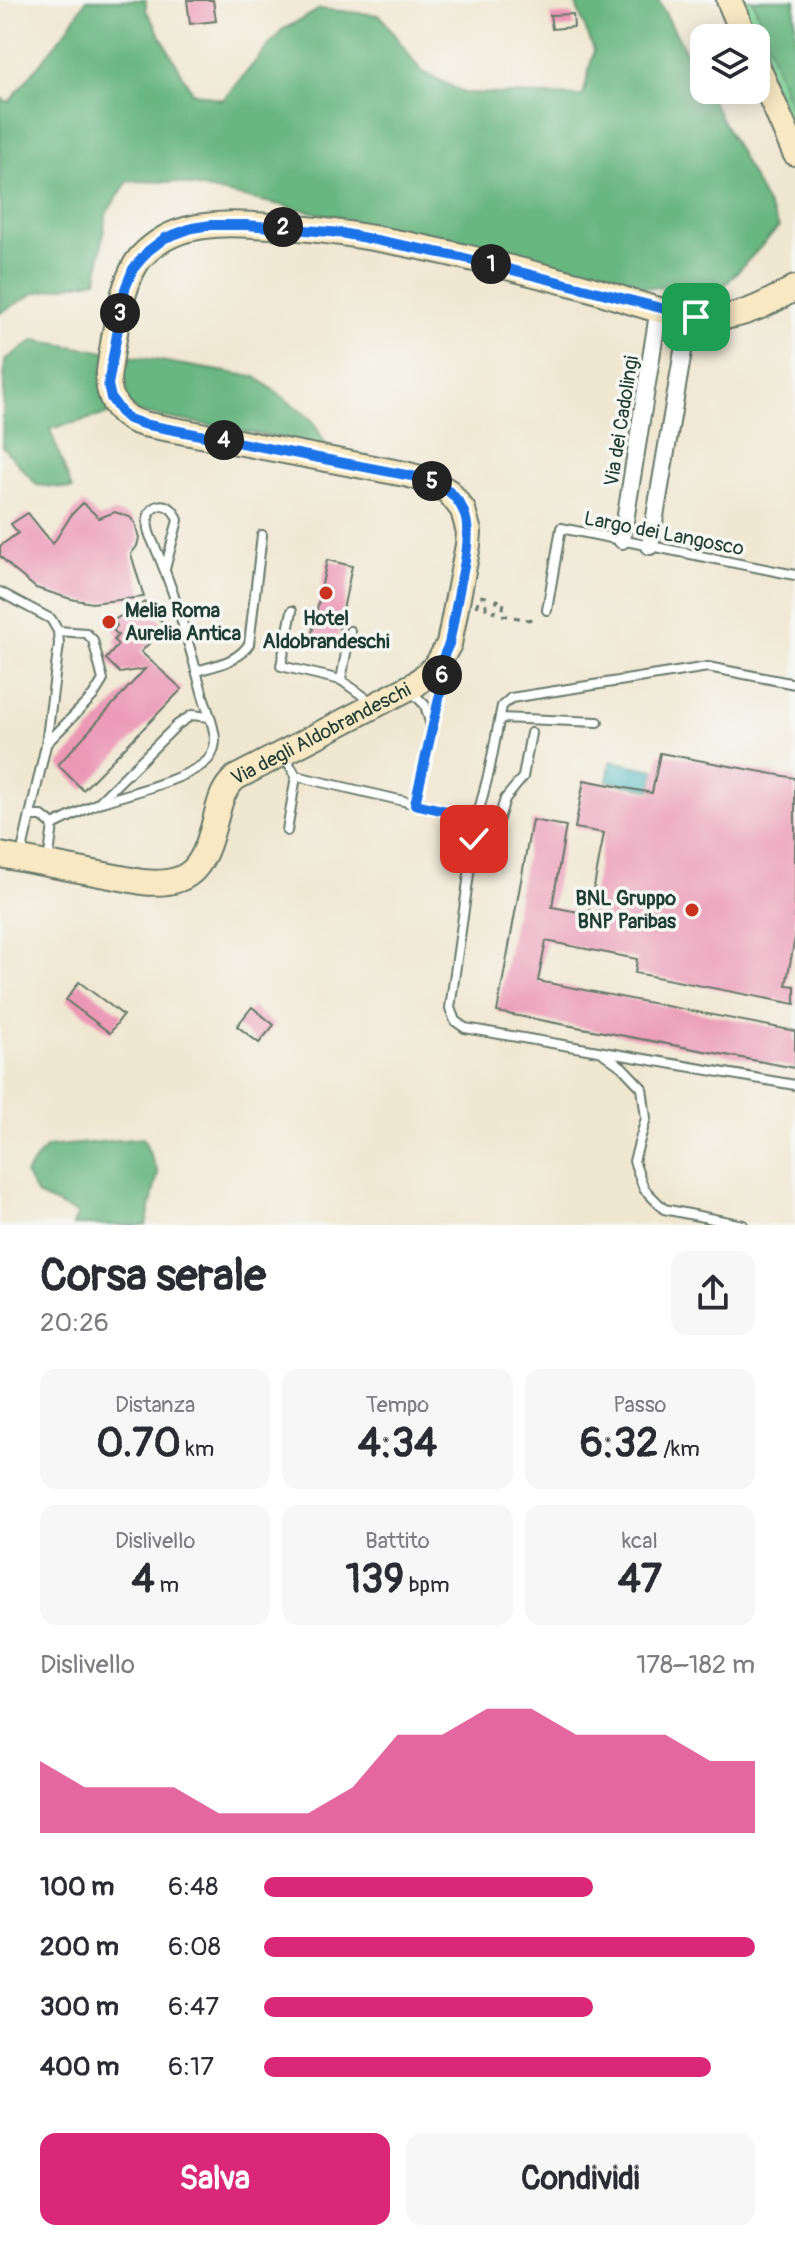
<!DOCTYPE html>
<html lang="it">
<head>
<meta charset="utf-8">
<style>
	body { margin:0; font-family:Pangolin,sans-serif; background:#f7f7f7; color:#2b2b33; height:100vh; display:flex; flex-direction:column; font-size:30px; white-space:nowrap }
	* { box-sizing:border-box; margin:0 }
	p { font-size:26px; color:#7c7c81 }
	.icon { flex:none; width:44px; height:44px; fill:none; stroke:currentColor; stroke-width:2; stroke-linecap:round; stroke-linejoin:round }
	.map { position:relative; height:1225px; overflow:hidden }
	.details { display:flex; flex-direction:column; background:#fff; flex:1 }
	.details>* { flex:none }
	.controls { position:absolute; left:690px; top:24px; display:grid; gap:16px }
	.controls a { display:grid; place-items:center; width:80px; height:80px; border-radius:16px; background:#fff; box-shadow:0 4px 20px #0003; font-size:40px }
	.pin { position:absolute; display:grid; place-items:center; width:68px; height:68px; color:#fff; margin:-34px; border-radius:16px; box-shadow:0 4px 12px #0006 }
	.km { position:absolute; width:40px; height:40px; margin:-20px; border-radius:50%; background:#222; color:#fff; font-size:22px; line-height:40px; text-align:center }
	.round { display:grid; place-items:center; flex:none; width:84px; height:84px; border-radius:16px; background:#f7f7f7 }
	.head { display:flex; align-items:center; justify-content:space-between; height:136px; padding:0 40px }
	h1 { font-size:44px; font-weight:700; line-height:60px }
	.stats { display:grid; grid-template-columns:repeat(3,1fr); gap:12px; height:136px; padding:8px 40px }
	.stats div { display:grid; align-content:center; border-radius:16px; background:#f7f7f7; text-align:center }
	.stats b { font-size:40px; font-weight:700 }
	.stats small { font-size:22px; font-weight:400 }
	.stats p { font-size:22px }
	.chart { height:224px; padding:16px 40px }
	.chart p { display:flex; justify-content:space-between }
	.chart svg { width:100%; height:144px; margin-top:8px; fill:#db2777; opacity:.7 }
	.primary-button { display:flex; gap:16px; margin-top:auto; padding:16px 40px }
	.primary-button a { flex:1; height:92px; border-radius:16px; background:#db2777; color:#fff; font-size:32px; font-weight:700; line-height:92px; text-align:center }
	.primary-button a+a { background:#f7f7f7; color:#2b2b33 }
	ul { padding:0 40px; list-style:none; font-size:26px }
	li { display:grid; grid-template-columns:128px 96px 1fr; align-items:center; height:60px }
	li i { height:20px; border-radius:10px; background:#db2777 }
	.map>svg:first-child { display:block }
	.green { fill:#80d598; stroke:#508966; stroke-width:2 }
	.forest { fill:#68b680; stroke:#447a5a; stroke-width:2 }
	.water { fill:#43b3ba; stroke:#317877; stroke-width:2 }
	.building { fill:#eb98b5 }
	.lines { fill:none; stroke-linecap:round; stroke-linejoin:round }
	.lane-casing { stroke:#68786b; stroke-width:12 }
	.street-casing { stroke:#68786b; stroke-width:20 }
	.secondary-casing { stroke:#68786b; stroke-width:28 }
	.path { stroke:#68786b; stroke-width:3; stroke-dasharray:6 6; stroke-linecap:butt }
	.lane { stroke:#fff; stroke-width:8 }
	.street { stroke:#fff; stroke-width:16 }
	.secondary { stroke:#f8e8c3; stroke-width:24 }
	.route-casing { stroke:#fff; stroke-width:16 }
	.route { stroke:#1a73e8; stroke-width:10 }
	.poi-dot { fill:#c8321e; stroke:#f6f6f2; stroke-width:3 }
	.labels { text-anchor:middle; stroke-width:7; stroke-linejoin:round; paint-order:stroke }
	.street-label { font-size:20px; fill:#1f3d34; stroke:#f6f6f2 }
	.poi-label { font-size:20px; font-weight:bold; fill:#1f3d34; stroke:#f6f6f2; text-anchor:start }
</style>
</head>
<body>
<div class="map">
<svg width="795" height="1225" viewBox="0 0 795 1225">
	<rect width="100%" height="100%" fill="#f6f6f2"/>
	<filter id="ink" filterUnits="userSpaceOnUse"><feTurbulence type="fractalNoise" baseFrequency=".0125" numOctaves="2"/><feDisplacementMap in="SourceGraphic" scale="16" xChannelSelector="R" yChannelSelector="G"/><feConvolveMatrix kernelMatrix="1 2 1 2 8 2 1 2 1" color-interpolation-filters="sRGB"/></filter>
	<filter id="wash" filterUnits="userSpaceOnUse"><feTurbulence type="fractalNoise" baseFrequency=".006" numOctaves="4" result="noise"/><feDisplacementMap in="SourceGraphic" scale="32" xChannelSelector="R" yChannelSelector="G"/><feGaussianBlur stdDeviation="1.8" result="paint"/><feColorMatrix in="noise" values="0 0 0 0 0 0 0 0 0 0 0 0 0 0 0 0 0 1.4 0 .05"/><feComposite in="paint" operator="in"/></filter>
	<g filter="url(#wash)">
		<rect width="100%" height="100%" fill="#f0e7d1"/>
		<path class="green" d="M736,0H795V134L756,45V38Z"/>
		<g class="forest">
			<path d="M86,0H146V10L192,92L223,100L282,30L320,9L380,15L421,71L464,93L583,96L594,50L574,0H658L704,86V90H706L779,227L726,284L681,288L634,287L572,270L437,239L174,182L128,181L106,214L97,280L35,293L0,313V98L9,102L69,27Z"/>
			<path d="M753,0H795V122Z"/>
			<path d="M34,340L256,377L311,419L327,446L123,410L50,429L72,489L37,485L2,446L5,360Z"/>
			<path d="M143,1138L158,1173L146,1225H73L78,1214L37,1195L25,1174L46,1147Z"/>
		</g>
		<path class="water" d="M611,761L655,770L651,790L607,781Z"/>
		<g id="blocks">
			<g class="building">
				<path d="M187,0H213L216,21L190,24Z"/>
				<path d="M573,14L574,27L552,29L550,15Z"/>
				<path d="M83,503L99,518L115,512L130,517L135,523L139,538L137,546L131,554L144,597L92,603L71,599L36,588L14,570L0,556V546L18,533L11,524L28,513L53,544L72,514Z"/>
				<path d="M327,560L352,566L335,649L310,643Z"/>
				<path d="M145,602L147,608L166,625L141,652L182,689L83,790L58,765L145,669L120,673L106,659L118,645L114,640L118,635L113,630L117,626L114,620Z"/>
				<path d="M660,753L795,778V938L786,985L795,986V1004L635,973L637,959L546,941L538,981L795,1031V1068L497,1012L532,820L566,826L552,907L589,914L604,833L575,828L584,780L652,793Z"/>
				<path d="M79,982L123,1015L110,1033L66,1000Z"/>
				<path d="M252,1007L274,1025L259,1043L237,1026Z"/>
			</g>
		</g>
	</g>
	<g filter="url(#ink)">
		<use href="#blocks" fill-opacity="0" stroke="#68786b" stroke-width="2"/>
		<g class="lines">
			<defs>
				<g id="lane">
					<path d="M0,592L51,619L58,631L59,644L46,745L21,855"/>
					<path d="M547,610L561,528L795,575"/>
					<path d="M292,611L281,666L341,680L373,703"/>
					<path d="M196,671C214,666 238,662 249,644L262,535"/>
					<path d="M341,680L350,631"/>
					<path d="M410,690L425,705L431,726"/>
					<path d="M500,718L598,722"/>
					<path d="M46,744L93,696L103,680L93,640L86,633L58,631"/>
					<path d="M285,757L296,776L477,818L450,1008L455,1021L465,1028L795,1085"/>
					<path d="M98,803C124,795 197,777 210,757C213,752 215,744 215,739C214,724 206,707 202,692C188,641 174,588 152,540C136,507 168,492 178,520L165,569"/>
					<path d="M415,804L440,694L442,668"/>
					<path d="M31,816H42L53,825L48,863"/>
					<path d="M477,818L489,772L502,706L511,698L708,667L795,684"/>
					<path d="M53,825L98,803L177,725L192,715L209,717"/>
					<path d="M287,831L296,776"/>
					<path d="M474,839L493,838L505,799L523,777L531,733"/>
					<path d="M604,1054L622,1067L642,1088L646,1118L634,1161L644,1189L664,1209L743,1225"/>
				</g>
				<g id="street">
					<path d="M622,540L659,308"/>
					<path d="M650,546L689,316"/>
				</g>
				<g id="secondary">
					<path d="M729,0L745,38"/>
					<path d="M756,63L795,153"/>
					<path id="s1" d="M0,855L142,882C195,888 204,863 216,817C220,802 222,790 235,778L416,684L437,665L449,644L468,545L469,532L463,510L449,492L431,481L405,474L143,424C121,418 109,402 108,379C112,348 121,279 141,257C155,242 173,232 193,228C219,222 246,225 272,226C374,232 482,260 581,286C620,297 671,318 711,318C741,318 769,303 795,288"/>
				</g>
			</defs>
			<use href="#lane" class="lane-casing"/>
			<use href="#street" class="street-casing"/>
			<use href="#secondary" class="secondary-casing"/>
			<path class="path" d="M476,607L480,596L486,597V609L495,612L497,600L504,602L502,615L529,620L536,616"/>
			<use href="#lane" class="lane"/>
			<use href="#street" class="street"/>
			<use href="#secondary" class="secondary"/>
		</g>
	</g>
	<g class="lines" filter="url(#ink)">
		<defs>
			<path id="route" d="M474,839L477,818L415,804L440,694L444,655L449,644C453,623 457,602 461,581C470,538 478,499 427,479L143,424L129,419L121,412L111,398L108,385L125,289L133,269L148,251L165,238L192,228L211,225H246L341,233L461,257L696,317"/>
		</defs>
		<use href="#route" class="route-casing"/>
		<use href="#route" class="route"/>
	</g>
	<g class="poi-dot">
		<circle cx="326" cy="593" r="8"/>
		<circle cx="109" cy="622" r="8"/>
		<circle cx="692" cy="910" r="8"/>
	</g>
	<g class="labels">
		<g class="street-label">
			<text transform="translate(621 421) rotate(-81)" y="7">Via dei Cadolingi</text>
			<text transform="translate(664 533) rotate(11)" y="7">Largo dei Langosco</text>
			<text dy="7" stroke="none"><textPath href="#s1" startOffset="398">Via degli Aldobrandeschi</textPath></text>
		</g>
		<g class="poi-label">
			<text x="125" y="617">Melia Roma<tspan x="125" dy="23">Aurelia Antica</tspan></text>
			<text x="326" y="625" text-anchor="middle">Hotel<tspan x="326" dy="23">Aldobrandeschi</tspan></text>
			<text x="676" y="905" text-anchor="end">BNL Gruppo<tspan x="676" dy="23">BNP Paribas</tspan></text>
		</g>
	</g>
</svg>
<div class="controls">
<a><svg class="icon" aria-label="layers" viewBox="0 0 24 24"><path d="M12 4l9 5-9 5-9-5zM3 14l9 5 9-5"/></svg></a>
</div>
<div class="pin" style="left:696px;top:317px;background:#1e9e55"><svg class="icon" aria-label="arrive" viewBox="0 0 24 24"><path d="M6 21V4h12l-3 4 3 4H6"/></svg></div>
<div class="pin" style="left:474px;top:839px;background:#d93025"><svg class="icon" aria-label="check" viewBox="0 0 24 24"><path d="M5 12l5 5 9-10"/></svg></div>
<b class="km" style="left:491px;top:264px">1</b>
<b class="km" style="left:283px;top:227px">2</b>
<b class="km" style="left:120px;top:313px">3</b>
<b class="km" style="left:224px;top:440px">4</b>
<b class="km" style="left:432px;top:481px">5</b>
<b class="km" style="left:442px;top:675px">6</b>
</div>
<section class="details">
<div class="head"><div><h1>Corsa serale</h1><p>20:26</p></div><a class="round"><svg class="icon" aria-label="share" viewBox="0 0 24 24"><path d="M12 15V3M7 8l5-5 5 5M5 13v7h14v-7"/></svg></a></div>
<div class="stats">
<div><p>Distanza</p><b>0.70<small> km</small></b></div>
<div><p>Tempo</p><b>4:34</b></div>
<div><p>Passo</p><b>6:32<small> /km</small></b></div>
</div>
<div class="stats">
<div><p>Dislivello</p><b>4<small> m</small></b></div>
<div><p>Battito</p><b>139<small> bpm</small></b></div>
<div><p>kcal</p><b>47</b></div>
</div>
<div class="chart"><p><span>Dislivello</span>178–182 m</p>
<svg viewBox="0 0 160 44" preserveAspectRatio="none"><path d="M0 44V22L10 30L20 30L30 30L40 38L50 38L60 38L70 30L80 14L90 14L100 6L110 6L120 14L130 14L140 14L150 22L160 22V44z"/></svg>
</div>
<ul>
<li><b>100 m</b>6:48<i style="width:67%"></i></li>
<li><b>200 m</b>6:08<i style="width:100%"></i></li>
<li><b>300 m</b>6:47<i style="width:67%"></i></li>
<li><b>400 m</b>6:17<i style="width:91%"></i></li>
</ul>
<div class="primary-button"><a>Salva</a><a>Condividi</a></div>
</section>
</body>
</html>
